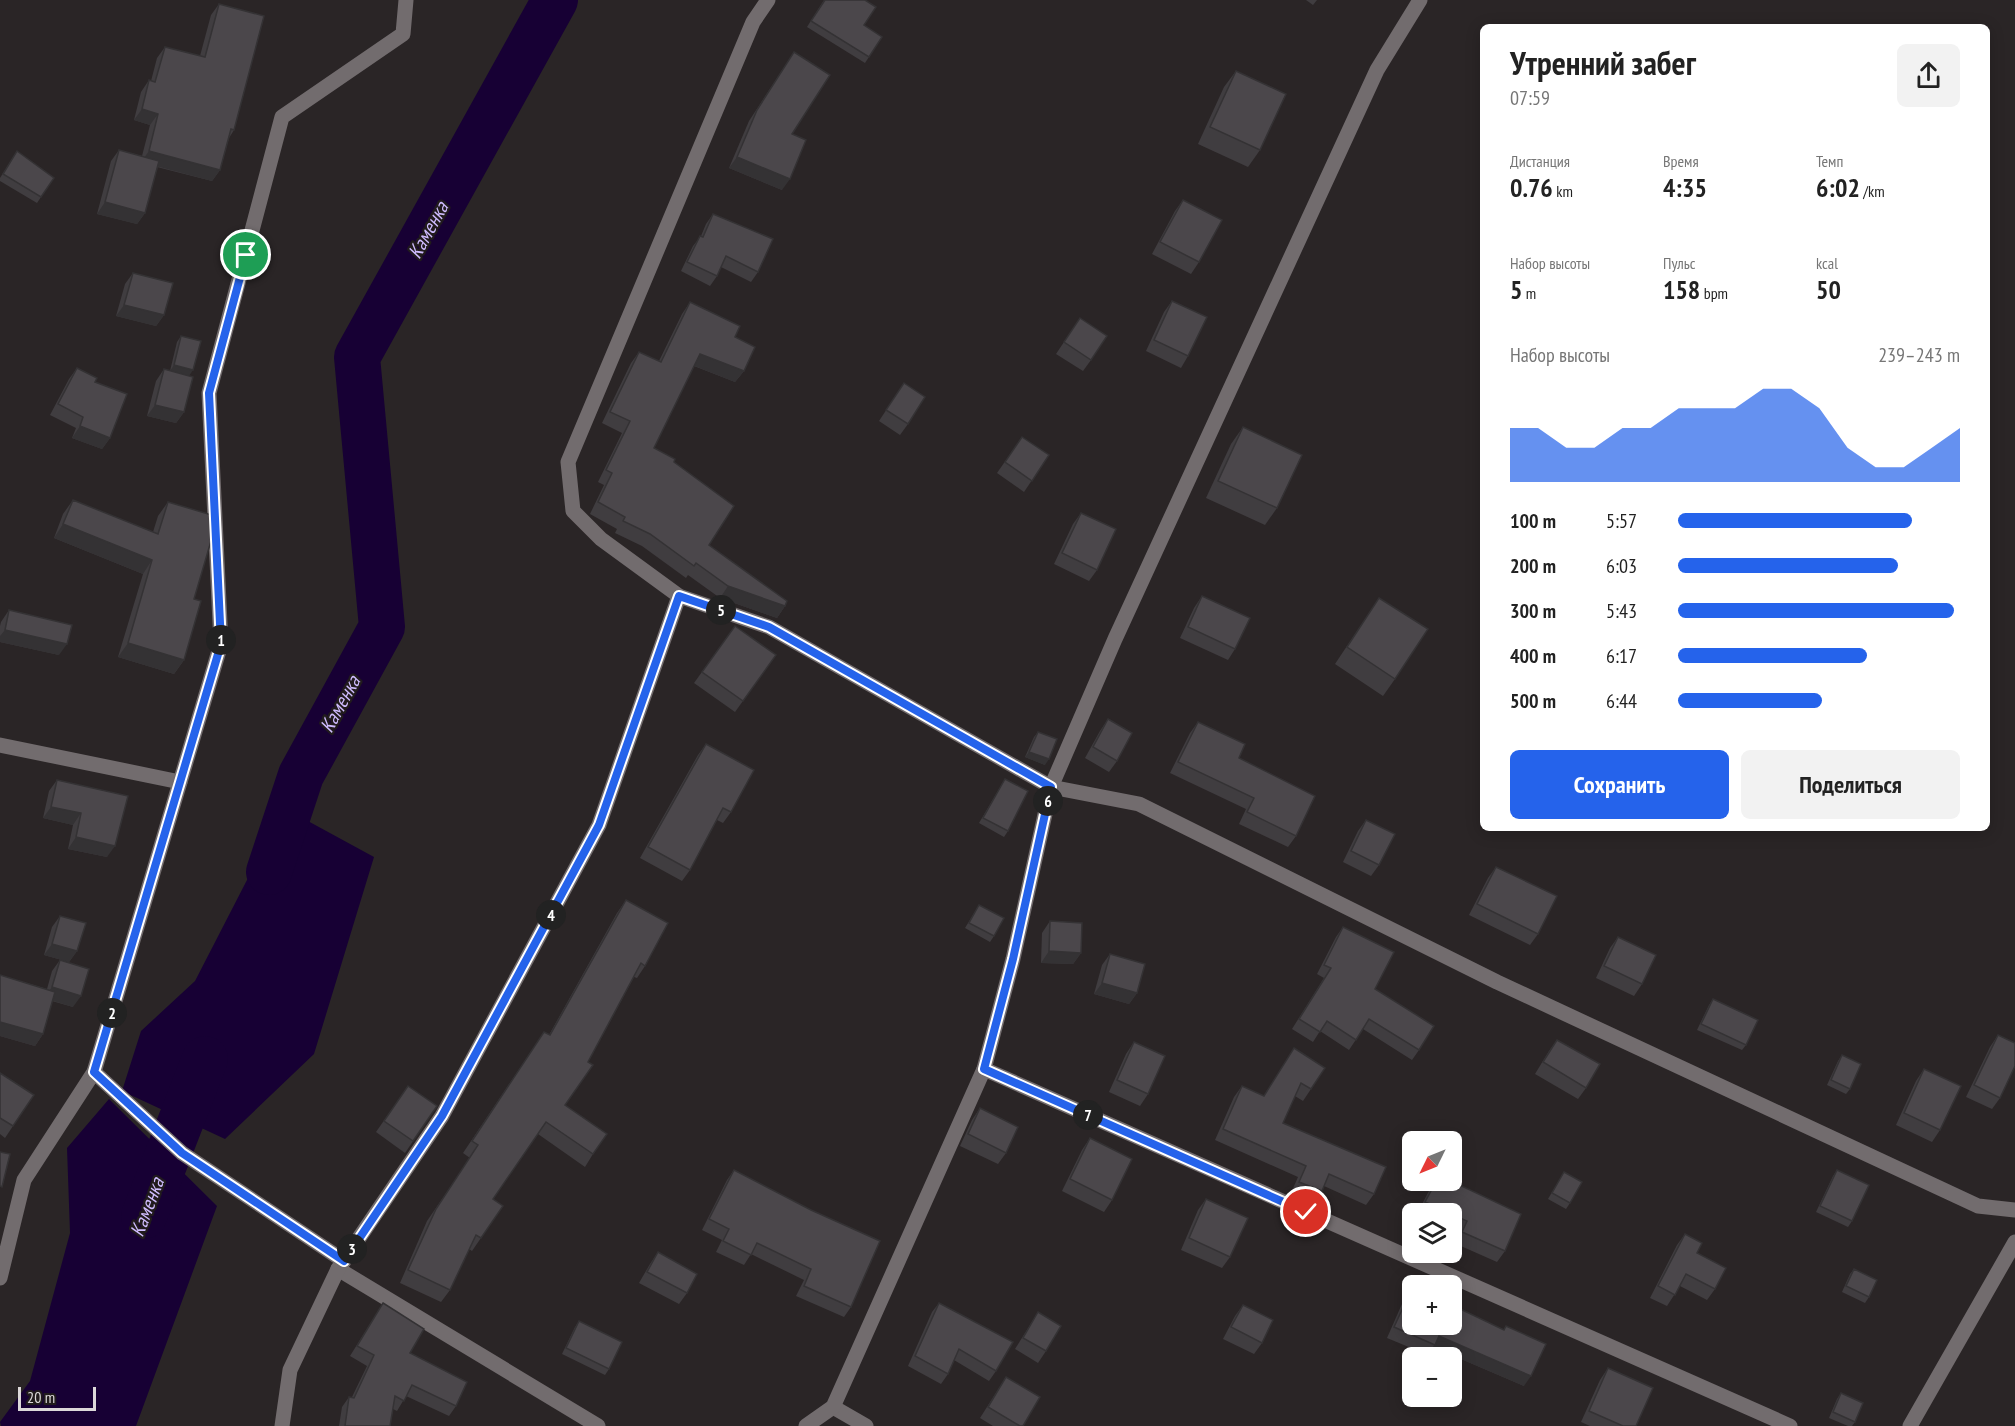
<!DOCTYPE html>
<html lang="ru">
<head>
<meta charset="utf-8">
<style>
	body { margin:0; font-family:"PT Sans Narrow",sans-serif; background:#f2f2f2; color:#222; height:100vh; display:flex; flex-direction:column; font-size:22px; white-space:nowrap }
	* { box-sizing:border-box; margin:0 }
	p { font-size:20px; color:#767676 }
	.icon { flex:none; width:33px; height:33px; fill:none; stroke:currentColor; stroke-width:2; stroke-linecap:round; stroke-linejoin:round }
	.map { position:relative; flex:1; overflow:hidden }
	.details { position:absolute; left:1480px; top:24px; width:510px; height:807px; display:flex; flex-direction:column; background:#fff; border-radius:9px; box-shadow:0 3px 15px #0003 }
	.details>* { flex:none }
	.needle { width:39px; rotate:227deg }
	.controls { position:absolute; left:1402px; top:1131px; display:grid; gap:12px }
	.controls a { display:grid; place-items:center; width:60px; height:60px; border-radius:9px; background:#fff; box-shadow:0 3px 15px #0003; font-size:30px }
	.scale { position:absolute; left:18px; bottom:15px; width:78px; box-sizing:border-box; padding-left:6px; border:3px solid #dcd8d9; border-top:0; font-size:16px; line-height:21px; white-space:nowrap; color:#dcd8d9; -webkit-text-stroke:4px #211b1d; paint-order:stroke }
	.pin { position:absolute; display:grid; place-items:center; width:51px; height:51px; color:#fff; margin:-26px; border:3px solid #fff; border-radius:50%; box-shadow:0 2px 6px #0007 }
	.km { position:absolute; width:30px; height:30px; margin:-15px; border-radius:50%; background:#222; color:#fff; font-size:16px; line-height:30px; text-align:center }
	.round { display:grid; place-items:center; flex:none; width:63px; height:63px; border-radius:9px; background:#f2f2f2 }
	.headline { display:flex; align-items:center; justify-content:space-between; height:102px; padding:0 30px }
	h1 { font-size:33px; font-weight:800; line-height:45px }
	.figures { display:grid; grid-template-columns:repeat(3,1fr); gap:9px; height:102px; padding:6px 30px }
	.figures div { display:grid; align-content:center }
	.figures b { font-size:26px; font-weight:800 }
	.figures small { font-size:16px; font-weight:400 }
	.figures p { font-size:16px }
	.chart { height:168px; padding:12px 30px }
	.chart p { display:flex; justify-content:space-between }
	.chart svg { width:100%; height:108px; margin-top:6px; fill:#2563eb; opacity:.7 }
	.cta { display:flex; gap:12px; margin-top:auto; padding:12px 30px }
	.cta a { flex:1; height:69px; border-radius:9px; background:#2563eb; color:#fff; font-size:24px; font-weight:800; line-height:69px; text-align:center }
	.cta a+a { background:#f2f2f2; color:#222 }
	ul { padding:0 30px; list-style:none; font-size:20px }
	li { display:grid; grid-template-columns:96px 72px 1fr; align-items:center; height:45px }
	li i { height:15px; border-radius:8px; background:#2563eb }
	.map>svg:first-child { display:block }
	.water { fill:#170034 }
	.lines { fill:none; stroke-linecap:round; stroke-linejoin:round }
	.river { stroke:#170034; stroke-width:46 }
	.minor { stroke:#726c6e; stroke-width:15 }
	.wall { fill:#403d40 }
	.shaded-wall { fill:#343234 }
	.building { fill:#4b474b; stroke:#343234; stroke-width:1.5 }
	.route-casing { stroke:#fff; stroke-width:12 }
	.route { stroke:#2563eb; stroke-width:8 }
	.labels { text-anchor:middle; stroke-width:4.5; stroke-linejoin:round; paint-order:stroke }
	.water-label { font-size:20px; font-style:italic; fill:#cfbcfe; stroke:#211b1d }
</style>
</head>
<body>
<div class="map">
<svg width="2015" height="1426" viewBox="0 0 2015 1426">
	<rect width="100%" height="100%" fill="#2a2526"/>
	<g class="water">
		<path d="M284,808L374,857L314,1054L225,1139L122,1091L141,1031L195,981Z"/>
		<path d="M109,1099L217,1206L136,1426H1L0,1422L30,1381L70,1233L67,1148Z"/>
	</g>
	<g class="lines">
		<g class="river">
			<path d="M269,872L301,775L382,627L357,357L555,0"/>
			<path d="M144,1216L205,1059"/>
		</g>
		<g class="minor">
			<path d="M768,0L753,22L568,462L573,511L601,539L679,596L769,627L1051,787L1139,804L1497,982L1978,1206L2015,1210"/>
			<path d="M0,745L180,782"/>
			<path d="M984,1069L1790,1426"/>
			<path d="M94,1072L182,1153L344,1261"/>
			<path d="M338,1269L598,1426"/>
			<path d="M0,1278L24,1180L94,1072L221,644L209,393L282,117L403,34L406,0"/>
			<path d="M833,1407L866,1426"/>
			<path d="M282,1426L290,1370L338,1269L442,1116L599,825L679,596"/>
			<path d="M806,1426L833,1407L984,1069L1013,959L1051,787L1115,639L1377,70L1420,0"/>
			<path d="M1910,1426L2015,1242"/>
		</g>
	</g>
	<g class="wall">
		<path d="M824,0L882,37L865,63L807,27Z"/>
		<path d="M1306,0H1317L1313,5Z"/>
		<path d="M219,4L234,130L229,138L220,170L212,181L157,167L145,213L137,224L97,214L111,161L119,150L142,156L150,125L134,120L141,92L149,80L151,81L157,58L165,47L200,56L211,15Z"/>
		<path d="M794,52L792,134L782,190L729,168L749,121Z"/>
		<path d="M1236,71L1260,150L1248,167L1198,144L1224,87Z"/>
		<path d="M17,151L41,197L37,203L0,181V178Z"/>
		<path d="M1183,200L1199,262L1191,274L1152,254L1175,211Z"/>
		<path d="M713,214L758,272L751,282L721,267L717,276L710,286L681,271L693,246L701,236L706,224Z"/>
		<path d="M133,273L164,315L156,326L116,316L125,284Z"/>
		<path d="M1172,301L1188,356L1181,368L1146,351L1164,312Z"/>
		<path d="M690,302L735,337L744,371L735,382L694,366L654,448L674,462L709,545L785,606L777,618L720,598L688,575L686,578L642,546L615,533L617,529L590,514L604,485L598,482L622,433L602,423L631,363L639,352L659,361L682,314Z"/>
		<path d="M1080,318L1091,360L1083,371L1056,354Z"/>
		<path d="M181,336L193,370L170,371L177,342Z"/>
		<path d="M77,368L95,382L110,438L102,449L72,438L76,428L50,415L69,379Z"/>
		<path d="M164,369L184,412L176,423L147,416L156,381Z"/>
		<path d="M904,383L908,424L900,435L879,421Z"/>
		<path d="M1243,427L1277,508L1265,525L1206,498L1231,444Z"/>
		<path d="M1022,437L1049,455L1024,492L997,473Z"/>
		<path d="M73,500L153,532L158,516L168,502L194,599L184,660L174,674L118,657L143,574L54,538L63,514Z"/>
		<path d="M1081,513L1097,570L1089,581L1054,564L1073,524Z"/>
		<path d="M1202,596L1235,649L1228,660L1180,638L1194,608Z"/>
		<path d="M1379,598L1395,679L1383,696L1335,664Z"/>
		<path d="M9,610L59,655L0,642V626L1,622Z"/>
		<path d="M735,626L776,655L735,712L694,683Z"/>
		<path d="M1108,719L1117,761L1109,772L1085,758L1100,731Z"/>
		<path d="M1198,722L1296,836L1288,847L1239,824L1246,809L1170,773L1190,733Z"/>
		<path d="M1038,732L1045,765L1025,757L1034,737Z"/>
		<path d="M706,744L731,812L723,823L717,820L690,870L682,881L640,858L698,755Z"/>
		<path d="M1005,779L1008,831L1004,837L979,823Z"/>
		<path d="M57,780L128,796L107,857L68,849L73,825L43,818L49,791Z"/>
		<path d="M1366,820L1379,865L1371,876L1343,862L1358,831Z"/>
		<path d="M1496,867L1538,934L1530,945L1469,915L1488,878Z"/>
		<path d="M626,900L645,966L637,978L634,977L565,1105L593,1154L585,1167L538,1134L493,1199L503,1206L472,1251L469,1249L450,1290L441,1302L400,1283L427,1221L470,1158L463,1153L536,1044L549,1035L617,913Z"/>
		<path d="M979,905L994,936L990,942L965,928Z"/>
		<path d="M60,916L77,951L69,962L44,955L52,927Z"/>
		<path d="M1050,921L1081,953L1073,964L1041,963L1042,933Z"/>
		<path d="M1343,927L1375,989L1419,1050L1412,1060L1363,1029L1349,1050L1320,1031L1313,1042L1292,1029L1324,978L1317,974L1336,937Z"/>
		<path d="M1618,937L1642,984L1634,996L1596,978L1610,948Z"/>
		<path d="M1110,954L1137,993L1129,1004L1094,994L1102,965Z"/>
		<path d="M60,960L73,1007L52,1001L43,1034L35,1046L0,1036V975L47,989L52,971Z"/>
		<path d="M1713,999L1746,1045L1742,1050L1697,1030L1709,1005Z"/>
		<path d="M1998,1035L2000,1098L1992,1109L1966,1097L1990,1047Z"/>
		<path d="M1557,1040L1586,1088L1578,1099L1535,1074L1549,1051Z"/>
		<path d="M1134,1042L1148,1094L1140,1106L1109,1092L1126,1054Z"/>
		<path d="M1294,1048L1311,1089L1303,1101L1295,1096L1283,1123L1374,1194L1366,1205L1324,1186L1322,1191L1314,1203L1291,1193L1298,1177L1215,1140L1234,1097L1242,1086L1264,1096Z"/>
		<path d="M1842,1055L1850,1089L1846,1094L1827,1085L1838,1061Z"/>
		<path d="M1924,1069L1940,1130L1932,1142L1896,1125L1916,1081Z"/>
		<path d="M0,1073L13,1126L5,1138L0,1134Z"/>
		<path d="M408,1086L437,1106L405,1153L376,1132Z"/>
		<path d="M980,1108L1006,1153L998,1164L960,1146L972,1120Z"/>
		<path d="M1090,1138L1112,1200L1104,1212L1062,1191L1082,1150Z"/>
		<path d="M734,1170L851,1307L844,1317L796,1296L804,1280L751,1254L744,1265L716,1252L722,1240L702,1230L727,1180Z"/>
		<path d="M1837,1170L1852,1221L1848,1227L1816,1212L1833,1176Z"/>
		<path d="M1564,1172L1570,1203L1566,1209L1548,1199Z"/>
		<path d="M1436,1180H1449L1505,1251L1497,1262L1454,1243L1459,1232L1452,1229V1214H1417L1431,1187Z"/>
		<path d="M1206,1199L1230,1257L1222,1268L1181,1250L1198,1210Z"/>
		<path d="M1685,1234L1697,1253L1715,1289L1707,1300L1680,1286L1667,1306L1650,1298L1677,1245Z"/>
		<path d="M658,1252L687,1293L679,1304L639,1283L650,1264Z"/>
		<path d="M1854,1269L1869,1297L1865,1303L1842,1292L1850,1274Z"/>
		<path d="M1413,1286L1503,1330L1506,1326L1524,1386L1433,1347L1428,1355L1387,1338L1405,1297Z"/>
		<path d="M383,1303L410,1353L456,1406L449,1416L406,1396L397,1411L393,1409L390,1426H339L342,1407L349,1397H352L367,1366L350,1356Z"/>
		<path d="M939,1303L996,1371L989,1381L954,1360L948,1374L941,1384L908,1366L932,1312Z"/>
		<path d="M1243,1305L1262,1343L1254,1354L1223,1339L1235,1316Z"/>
		<path d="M1038,1312L1046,1351L1038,1363L1015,1349Z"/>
		<path d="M579,1321L609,1369L605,1375L562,1354L575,1327Z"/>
		<path d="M1608,1368L1636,1426H1590L1581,1422L1600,1380Z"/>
		<path d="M1006,1377L1023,1426H993L980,1418Z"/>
		<path d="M1841,1393L1855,1422L1852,1426H1848L1829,1418L1837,1399Z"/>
	</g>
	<g class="shaded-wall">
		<path d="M142,109L158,114L150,125L134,120Z"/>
		<path d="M149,151L220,170L212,181L141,162Z"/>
		<path d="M737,157L790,179L782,190L729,168Z"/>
		<path d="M105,202L145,213L137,224L97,214Z"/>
		<path d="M124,305L164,315L156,326L116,316Z"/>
		<path d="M700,354L744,371L735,382L692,365Z"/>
		<path d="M174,365L193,370L189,376L170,371Z"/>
		<path d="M155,405L184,412L176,423L147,416Z"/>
		<path d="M80,426L110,438L102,449L72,438Z"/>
		<path d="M63,524L152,560L143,574L54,538Z"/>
		<path d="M728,586L785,606L777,618L720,598Z"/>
		<path d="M5,630L67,644L59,655L0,642V636Z"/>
		<path d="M128,643L184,660L174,674L118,657Z"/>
		<path d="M1029,752L1049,759L1045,765L1025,757Z"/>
		<path d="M51,807L81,813L73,825L43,818Z"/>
		<path d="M76,837L115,846L107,857L68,849Z"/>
		<path d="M52,944L77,951L69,962L44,955Z"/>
		<path d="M1049,951L1081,953L1073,964L1041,963Z"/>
		<path d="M1102,983L1137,993L1129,1004L1094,994Z"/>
		<path d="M52,987L81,996L73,1007L44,998Z"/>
		<path d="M0,1022L43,1034L35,1046L0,1036Z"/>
		<path d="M1439,1336L1531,1376L1524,1386L1433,1347Z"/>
	</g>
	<g class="building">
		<path d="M825,0H865L876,7L864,25L882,37L869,57L811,21Z"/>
		<path d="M219,4L264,16L234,130L231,129L220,170L149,151L158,114L142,109L149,80L155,82L165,47L205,57Z"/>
		<path d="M794,52L830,75L792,134L806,140L790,179L737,157L757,110Z"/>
		<path d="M1236,71L1286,94L1260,150L1210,127Z"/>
		<path d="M119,150L159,161L145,213L105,202Z"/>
		<path d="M17,151L54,178L41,197L3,174Z"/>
		<path d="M1183,200L1222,220L1199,262L1160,242Z"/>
		<path d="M713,214L773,239L758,272L726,256L717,276L687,262L700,236L703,237Z"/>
		<path d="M133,273L173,283L164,315L124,305Z"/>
		<path d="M1172,301L1207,317L1188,356L1154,340Z"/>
		<path d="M690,302L740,326L735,337L755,347L744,371L700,354L654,448L675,459L674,462L734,506L709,545L787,601L785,606L728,586L696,563L694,566L650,534L623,521L625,517L598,502L612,473L606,470L630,421L610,412L639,352L661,362Z"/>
		<path d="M1080,318L1107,336L1091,360L1064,342Z"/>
		<path d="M181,336L201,341L193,370L174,365Z"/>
		<path d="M77,368L97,378L95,382L127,394L110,438L80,426L83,417L58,404Z"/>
		<path d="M164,369L193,377L184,412L155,405Z"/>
		<path d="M904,383L925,397L908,424L886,410Z"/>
		<path d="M1243,427L1302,455L1277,508L1218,481Z"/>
		<path d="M1022,437L1049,455L1032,481L1005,462Z"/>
		<path d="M73,500L158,534L168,502L215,516L216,524L194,599L201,601L184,660L128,643L152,560L63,524Z"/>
		<path d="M1081,513L1116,529L1097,570L1062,553Z"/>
		<path d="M1202,596L1250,618L1235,649L1188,627Z"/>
		<path d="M1379,598L1428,629L1395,679L1347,647Z"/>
		<path d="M9,610L72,625L67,644L5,630Z"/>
		<path d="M735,626L776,655L743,701L702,672Z"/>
		<path d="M1108,719L1132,733L1117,761L1093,747Z"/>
		<path d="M1198,722L1245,744L1239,758L1315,796L1296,836L1247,812L1254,798L1178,762Z"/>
		<path d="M1038,732L1057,739L1049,759L1029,752Z"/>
		<path d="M706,744L754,770L731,812L723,808L690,870L648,847Z"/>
		<path d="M1005,779L1028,791L1008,831L983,818Z"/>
		<path d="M57,780L128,796L115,846L76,837L81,813L51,807Z"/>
		<path d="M1366,820L1395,834L1379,865L1351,851Z"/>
		<path d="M1496,867L1557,896L1538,934L1477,904Z"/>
		<path d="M626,900L668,923L645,966L641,963L588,1062L593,1065L565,1105L607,1134L593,1154L546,1122L493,1199L503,1206L481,1238L476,1235L450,1290L408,1270L436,1209L478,1145L472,1141L544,1032L550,1035Z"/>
		<path d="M979,905L1004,918L994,936L969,923Z"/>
		<path d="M60,916L86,923L77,951L52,944Z"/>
		<path d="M1050,921L1082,923L1081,953L1049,951Z"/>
		<path d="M1343,927L1394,952L1375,989L1434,1026L1419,1050L1369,1019L1356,1040L1327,1021L1320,1032L1299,1019L1331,968L1324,965Z"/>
		<path d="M1618,937L1656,955L1642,984L1604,966Z"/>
		<path d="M1110,954L1145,964L1137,993L1102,983Z"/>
		<path d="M60,960L89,969L81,996L52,987Z"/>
		<path d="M0,975L55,992L43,1034L0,1022Z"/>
		<path d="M1713,999L1758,1020L1746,1045L1701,1024Z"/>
		<path d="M1998,1035L2015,1043V1066L2000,1098L1974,1085Z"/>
		<path d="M1557,1040L1600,1064L1586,1088L1543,1062Z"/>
		<path d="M1134,1042L1165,1056L1148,1094L1117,1080Z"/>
		<path d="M1294,1048L1325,1068L1311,1089L1301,1083L1283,1123L1386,1167L1374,1194L1329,1174L1322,1191L1299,1182L1306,1166L1223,1129L1242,1086L1264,1096Z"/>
		<path d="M1842,1055L1861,1064L1850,1089L1831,1080Z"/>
		<path d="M1924,1069L1961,1086L1940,1130L1904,1113Z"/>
		<path d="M0,1073L34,1095L13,1126L0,1118Z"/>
		<path d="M408,1086L437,1106L413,1141L384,1121Z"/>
		<path d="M980,1108L1018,1127L1006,1153L968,1134Z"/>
		<path d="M1090,1138L1132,1159L1112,1200L1070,1179Z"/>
		<path d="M0,1152L10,1154L2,1187L0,1186Z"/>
		<path d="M734,1170L811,1210L880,1241L851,1307L804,1286L811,1269L757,1243L751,1255L723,1241L729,1229L709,1219Z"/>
		<path d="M1837,1170L1869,1185L1852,1221L1820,1206Z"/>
		<path d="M1564,1172L1582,1182L1570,1203L1552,1193Z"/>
		<path d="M1437,1180H1449L1521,1214L1505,1251L1462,1232L1467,1221L1425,1202Z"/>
		<path d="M1206,1199L1248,1218L1230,1257L1189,1238Z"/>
		<path d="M1685,1234L1702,1243L1697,1253L1726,1268L1715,1289L1686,1274L1675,1295L1658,1286Z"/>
		<path d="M658,1252L697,1274L687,1293L647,1272Z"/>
		<path d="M1854,1269L1877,1280L1869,1297L1846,1286Z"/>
		<path d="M1413,1286V1324H1452V1305L1504,1330L1506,1326L1546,1344L1531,1376L1439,1336L1435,1345L1394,1327Z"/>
		<path d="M383,1303L424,1329L410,1353L467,1382L456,1406L412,1385L404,1401L395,1396L390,1426H345L349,1397L354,1398L374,1355L357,1346Z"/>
		<path d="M939,1303L1013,1342L996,1371L959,1349L948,1374L915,1356Z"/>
		<path d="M1243,1305L1273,1320L1262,1343L1231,1327Z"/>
		<path d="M1038,1312L1061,1326L1046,1351L1023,1338Z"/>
		<path d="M579,1321L622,1342L609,1369L566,1348Z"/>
		<path d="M1608,1368L1653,1388L1636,1426H1623L1589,1411Z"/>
		<path d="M1006,1377L1040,1397L1023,1426H1020L988,1407Z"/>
		<path d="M1841,1393L1863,1403L1855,1422L1833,1412Z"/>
	</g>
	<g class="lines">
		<defs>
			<path id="route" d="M246,255L209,393L221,644L94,1072L182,1153L344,1261L442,1116L599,825L679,596L769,627L1051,787L1013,959L984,1069L1306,1212"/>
		</defs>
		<use href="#route" class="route-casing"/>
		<use href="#route" class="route"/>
	</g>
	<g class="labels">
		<g class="water-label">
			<text transform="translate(428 230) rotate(-61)" y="7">Каменка</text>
			<text transform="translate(340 704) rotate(-61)" y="7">Каменка</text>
			<text transform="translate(147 1207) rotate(-69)" y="7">Каменка</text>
		</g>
	</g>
</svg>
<div class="controls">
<a><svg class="needle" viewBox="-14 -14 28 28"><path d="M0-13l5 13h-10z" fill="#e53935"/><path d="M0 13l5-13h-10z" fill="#767676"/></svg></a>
<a><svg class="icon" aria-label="layers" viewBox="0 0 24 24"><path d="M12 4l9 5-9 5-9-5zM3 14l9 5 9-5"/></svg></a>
<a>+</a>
<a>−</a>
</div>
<div class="scale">20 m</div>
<div class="pin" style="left:246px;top:255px;background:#1e9e55"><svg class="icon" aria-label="arrive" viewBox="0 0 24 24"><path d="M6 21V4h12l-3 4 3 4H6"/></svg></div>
<div class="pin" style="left:1306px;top:1212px;background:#d93025"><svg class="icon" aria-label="check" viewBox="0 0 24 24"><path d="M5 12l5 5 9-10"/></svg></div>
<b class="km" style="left:221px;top:640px">1</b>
<b class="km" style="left:112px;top:1013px">2</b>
<b class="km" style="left:352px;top:1249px">3</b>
<b class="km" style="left:551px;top:915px">4</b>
<b class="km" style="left:721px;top:610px">5</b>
<b class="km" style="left:1048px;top:801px">6</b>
<b class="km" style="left:1088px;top:1115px">7</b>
<section class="details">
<div class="headline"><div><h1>Утренний забег</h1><p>07:59</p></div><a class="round"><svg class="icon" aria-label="share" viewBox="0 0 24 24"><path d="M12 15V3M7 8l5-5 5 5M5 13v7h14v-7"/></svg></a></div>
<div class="figures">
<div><p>Дистанция</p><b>0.76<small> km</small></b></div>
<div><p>Время</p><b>4:35</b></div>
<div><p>Темп</p><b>6:02<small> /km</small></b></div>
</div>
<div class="figures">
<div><p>Набор высоты</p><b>5<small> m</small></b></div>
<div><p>Пульс</p><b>158<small> bpm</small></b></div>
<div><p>kcal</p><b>50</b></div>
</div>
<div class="chart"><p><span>Набор высоты</span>239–243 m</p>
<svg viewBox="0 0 160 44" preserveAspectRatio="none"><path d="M0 44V22L10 22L20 30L30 30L40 22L50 22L60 14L70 14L80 14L90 6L100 6L110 14L120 30L130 38L140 38L150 30L160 22V44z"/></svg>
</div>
<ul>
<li><b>100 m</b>5:57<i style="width:83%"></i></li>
<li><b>200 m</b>6:03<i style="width:78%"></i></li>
<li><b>300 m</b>5:43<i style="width:98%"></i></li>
<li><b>400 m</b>6:17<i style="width:67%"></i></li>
<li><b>500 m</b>6:44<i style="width:51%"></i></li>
</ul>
<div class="cta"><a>Сохранить</a><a>Поделиться</a></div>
</section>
</div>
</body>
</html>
